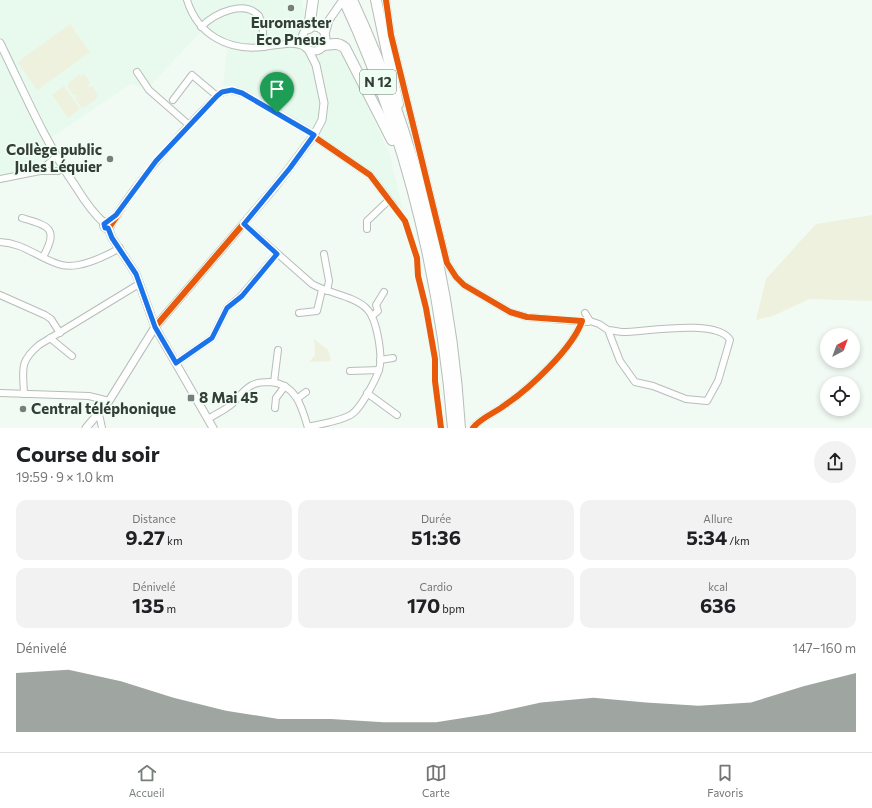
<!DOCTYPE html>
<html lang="fr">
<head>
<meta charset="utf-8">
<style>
	body { margin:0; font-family:Commissioner,sans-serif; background:#f2f2f2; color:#202124; height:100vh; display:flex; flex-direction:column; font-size:15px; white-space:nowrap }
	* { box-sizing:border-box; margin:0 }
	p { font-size:13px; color:#757577 }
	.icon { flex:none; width:22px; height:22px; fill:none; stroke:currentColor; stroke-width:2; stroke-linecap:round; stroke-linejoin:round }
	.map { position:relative; height:428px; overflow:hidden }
	.panel { display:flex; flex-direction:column; background:#fff; flex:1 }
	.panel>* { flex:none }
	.needle { width:26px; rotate:41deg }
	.controls { position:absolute; left:820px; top:328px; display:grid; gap:8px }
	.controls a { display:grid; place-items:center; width:40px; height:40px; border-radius:50%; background:#fff; box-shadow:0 2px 6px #0003; font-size:20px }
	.pin { position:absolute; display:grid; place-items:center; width:34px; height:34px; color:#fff; margin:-41px -17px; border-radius:50% 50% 50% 0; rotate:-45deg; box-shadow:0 0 4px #0007 }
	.pin .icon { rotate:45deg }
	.round { display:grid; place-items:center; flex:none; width:42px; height:42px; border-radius:21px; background:#f2f2f2 }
	.overview { display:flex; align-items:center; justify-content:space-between; height:68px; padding:0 16px }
	h1 { font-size:22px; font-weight:700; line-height:30px }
	.metrics { display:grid; grid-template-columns:repeat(3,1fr); gap:6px; height:68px; padding:4px 16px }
	.metrics div { display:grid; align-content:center; border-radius:10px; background:#f2f2f2; text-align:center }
	.metrics b { font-size:20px; font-weight:700 }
	.metrics small { font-size:11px; font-weight:400 }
	.metrics p { font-size:11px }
	.chart { height:112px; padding:8px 16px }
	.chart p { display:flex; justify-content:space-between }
	.chart svg { width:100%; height:72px; margin-top:4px; fill:#777f79; opacity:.7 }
	.tab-bar { display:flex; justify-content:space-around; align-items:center; height:56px; border-top:1px solid #e0e0e0; background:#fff; font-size:11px; color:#757577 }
	.tab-bar a { display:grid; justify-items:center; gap:2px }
	.tab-bar .selected { color:#777f79 }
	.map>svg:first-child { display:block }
	.built { fill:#e8faed }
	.green { fill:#eff1df }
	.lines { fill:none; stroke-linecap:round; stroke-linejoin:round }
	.minor-casing { stroke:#b7beb9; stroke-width:8 }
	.tertiary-casing { stroke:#b7beb9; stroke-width:9 }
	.trunk-casing { stroke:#b7beb9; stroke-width:12 }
	.minor { stroke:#fdfefd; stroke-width:6 }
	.tertiary { stroke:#fdfefd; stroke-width:7 }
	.trunk { stroke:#fdfefd; stroke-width:10 }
	.cycleway-casing { stroke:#eefef3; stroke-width:8 }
	.cycleway { stroke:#e8590c; stroke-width:6 }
	.route-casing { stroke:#fff; stroke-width:8 }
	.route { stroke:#1a73e8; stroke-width:5 }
	.poi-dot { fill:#777f79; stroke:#eefef3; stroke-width:1.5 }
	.labels { text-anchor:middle; stroke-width:3.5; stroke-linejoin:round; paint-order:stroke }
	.shield { fill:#eefef3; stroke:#6c776f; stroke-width:1 }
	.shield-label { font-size:14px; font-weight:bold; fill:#353d37 }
	.poi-label { font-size:15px; font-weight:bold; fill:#353d37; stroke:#eefef3; text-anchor:start }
</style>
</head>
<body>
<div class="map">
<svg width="872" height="428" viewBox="0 0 872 428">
	<rect width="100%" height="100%" fill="#f2faf4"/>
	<path class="built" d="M0,0H302L304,13L301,30L344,55L390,155L404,215L371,173L307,127L223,85L227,49L200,33L148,88L131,84L52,137L51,165L10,175L0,180Z"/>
	<g class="green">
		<path d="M70,24L90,52L37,90L18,62Z"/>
		<path d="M80,74L81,76L84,74L90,83L88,85L90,88L92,86L98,95L96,97L97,98L85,107H81L75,98L77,96L75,94L73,95L67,86L69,85L68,83Z"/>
		<path d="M64,86L80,109L68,118L52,95Z"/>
		<path d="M872,215V301L809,299L773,316L756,320L766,279L816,224Z"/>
		<path d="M314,339L328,350L331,361L309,362L315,355Z"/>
	</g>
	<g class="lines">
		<defs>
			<g id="minor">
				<path d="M187,0C198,35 228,51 263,47C277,46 292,40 305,47"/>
				<path d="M386,0L391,35L447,263L456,277L464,285L510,312L527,317L588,322L590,321L599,324L608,330L620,361L635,382L653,386L686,399L707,401L718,381L730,340C718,318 644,332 623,332C618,332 613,330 608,330"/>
				<path d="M201,27C216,12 245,0 259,16C264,25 263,38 264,47"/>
				<path d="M293,43L303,37"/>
				<path d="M137,72L149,90L189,125"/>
				<path d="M173,100L192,75L217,96"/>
				<path d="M56,157L40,171H58L63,168"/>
				<path d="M0,179L40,171"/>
				<path d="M22,218C49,226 59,228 43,257"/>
				<path d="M108,222L116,215C145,171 180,133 217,96C226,89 233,90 242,93L312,133L316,138L370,175L394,206"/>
				<path d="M244,224L312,284C327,293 355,296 367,309C377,319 383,356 379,370C375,381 361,408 352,414C342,421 320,424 308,427"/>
				<path d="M110,226L118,215"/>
				<path d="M367,229V221L389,200"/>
				<path d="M0,242C23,243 37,257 58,264C76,271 104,257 120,248"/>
				<path d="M324,254L329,281L327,291"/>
				<path d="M0,295L45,315L51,319L60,333"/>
				<path d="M299,313L317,311L322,290"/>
				<path d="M585,313L590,321"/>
				<path d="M372,316L378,311L376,305L384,292"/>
				<path d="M50,338L72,356"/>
				<path d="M380,360L393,358"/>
				<path d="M176,363L212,338L227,308L241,296L277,254"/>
				<path d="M350,371L379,370"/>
				<path d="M274,382L278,350"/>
				<path d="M0,393L89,396L109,401"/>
				<path d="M367,393L397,415"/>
				<path d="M24,394C23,369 19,362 39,345L139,284"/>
				<path d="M298,398L306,392"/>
				<path d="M275,408L276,398L285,386"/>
				<path d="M99,414L102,428"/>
				<path d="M208,419C216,414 225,410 232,404C239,397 243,390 252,385C258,382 264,382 270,382C296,384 302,407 308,428"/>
				<path d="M473,428C480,418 495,413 505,405C529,389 573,348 582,321"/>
			</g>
			<g id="tertiary">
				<circle cx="314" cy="39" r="12"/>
				<path d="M325,34L329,20L343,0"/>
				<path d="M0,43C24,92 45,142 76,187C84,200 93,213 104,223"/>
				<circle cx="107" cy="225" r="3.5"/>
				<path d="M108,228L112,238L136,274L155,327L213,428"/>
				<path d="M86,428L109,401L155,327L275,187L314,135L322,120L324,103L316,65L308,49"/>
			</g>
			<g id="trunk">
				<path d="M344,0C406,134 441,281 453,428"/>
				<path d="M352,0C414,133 451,281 460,428"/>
				<path d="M376,0L398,104"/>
				<path d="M309,28L313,0"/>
				<path d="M324,45C333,44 338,42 345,48L392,140"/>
			</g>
		</defs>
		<use href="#minor" class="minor-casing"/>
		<use href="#tertiary" class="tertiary-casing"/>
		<use href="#trunk" class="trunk-casing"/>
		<use href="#minor" class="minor"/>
		<use href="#tertiary" class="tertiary"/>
		<use href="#trunk" class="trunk"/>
		<defs>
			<g id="cycleway">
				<path d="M386,0L391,35L447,263L456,277L464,285L510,312L527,317L582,321C573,348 529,389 505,405C495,413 480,418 473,428"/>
				<path d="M110,226L155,161L222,92L232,90L242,93L312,133L316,138L370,175L405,221L417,258L418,276L426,308L435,359V381L441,428"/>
				<path d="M108,228L112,238L136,274L155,327L275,187L314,135"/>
			</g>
		</defs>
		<use href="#cycleway" class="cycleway-casing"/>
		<use href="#cycleway" class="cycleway"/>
	</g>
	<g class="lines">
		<defs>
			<path id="route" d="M232,90L242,93L314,135L290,168L244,224L277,254L242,296L227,308L212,338L176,363L155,327L136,274L112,238L108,228H105L104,224L116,215L156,161L217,96L222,92Z"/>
		</defs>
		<use href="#route" class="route-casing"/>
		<use href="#route" class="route"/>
	</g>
	<g class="poi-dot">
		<circle cx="291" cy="8" r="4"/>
		<circle cx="110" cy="159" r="4"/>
		<rect x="187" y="394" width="8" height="8" rx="2"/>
		<circle cx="23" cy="409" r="4"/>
	</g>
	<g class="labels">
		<rect class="shield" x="360" y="70" width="36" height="24" rx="3"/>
		<g class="shield-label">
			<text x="378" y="87">N 12</text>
		</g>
		<g class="poi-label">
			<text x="291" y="28" text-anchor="middle">Euromaster<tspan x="291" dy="17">Eco Pneus</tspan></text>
			<text x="102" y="155" text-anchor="end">Collège public<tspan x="102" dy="17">Jules Léquier</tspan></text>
			<text x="199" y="403">8 Mai 45</text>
			<text x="31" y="414">Central téléphonique</text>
		</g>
	</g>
</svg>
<div class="controls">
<a><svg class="needle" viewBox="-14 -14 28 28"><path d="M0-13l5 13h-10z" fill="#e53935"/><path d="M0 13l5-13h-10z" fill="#757577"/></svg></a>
<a><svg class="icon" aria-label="locate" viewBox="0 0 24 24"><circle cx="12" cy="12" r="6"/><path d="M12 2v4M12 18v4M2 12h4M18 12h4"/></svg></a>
</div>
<div class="pin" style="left:277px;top:113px;background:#1e9e55"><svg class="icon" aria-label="arrive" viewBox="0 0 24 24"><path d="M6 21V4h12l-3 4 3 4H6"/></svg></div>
</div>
<section class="panel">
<div class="overview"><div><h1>Course du soir</h1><p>19:59 · 9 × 1.0 km</p></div><a class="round"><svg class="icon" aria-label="share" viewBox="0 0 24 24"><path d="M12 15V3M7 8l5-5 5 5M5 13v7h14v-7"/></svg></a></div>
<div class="metrics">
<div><p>Distance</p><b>9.27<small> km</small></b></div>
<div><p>Durée</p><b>51:36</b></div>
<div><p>Allure</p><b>5:34<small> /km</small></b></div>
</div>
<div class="metrics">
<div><p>Dénivelé</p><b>135<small> m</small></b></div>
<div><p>Cardio</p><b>170<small> bpm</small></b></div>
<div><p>kcal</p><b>636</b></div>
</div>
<div class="chart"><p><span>Dénivelé</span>147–160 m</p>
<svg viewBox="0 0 160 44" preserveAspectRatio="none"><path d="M0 44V8L10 6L20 13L30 23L40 31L50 36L60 36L70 38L80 38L90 33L100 26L110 23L120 26L130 28L140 26L150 16L160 8V44z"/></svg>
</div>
</section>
<nav class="tab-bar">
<a class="selected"><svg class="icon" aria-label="home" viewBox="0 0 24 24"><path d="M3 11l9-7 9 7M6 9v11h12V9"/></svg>Accueil</a>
<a><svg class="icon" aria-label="map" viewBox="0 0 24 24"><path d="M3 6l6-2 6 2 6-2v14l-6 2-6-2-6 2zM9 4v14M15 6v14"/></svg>Carte</a>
<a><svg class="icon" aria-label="saved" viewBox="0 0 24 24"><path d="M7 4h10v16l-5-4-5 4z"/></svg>Favoris</a>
</nav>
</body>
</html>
